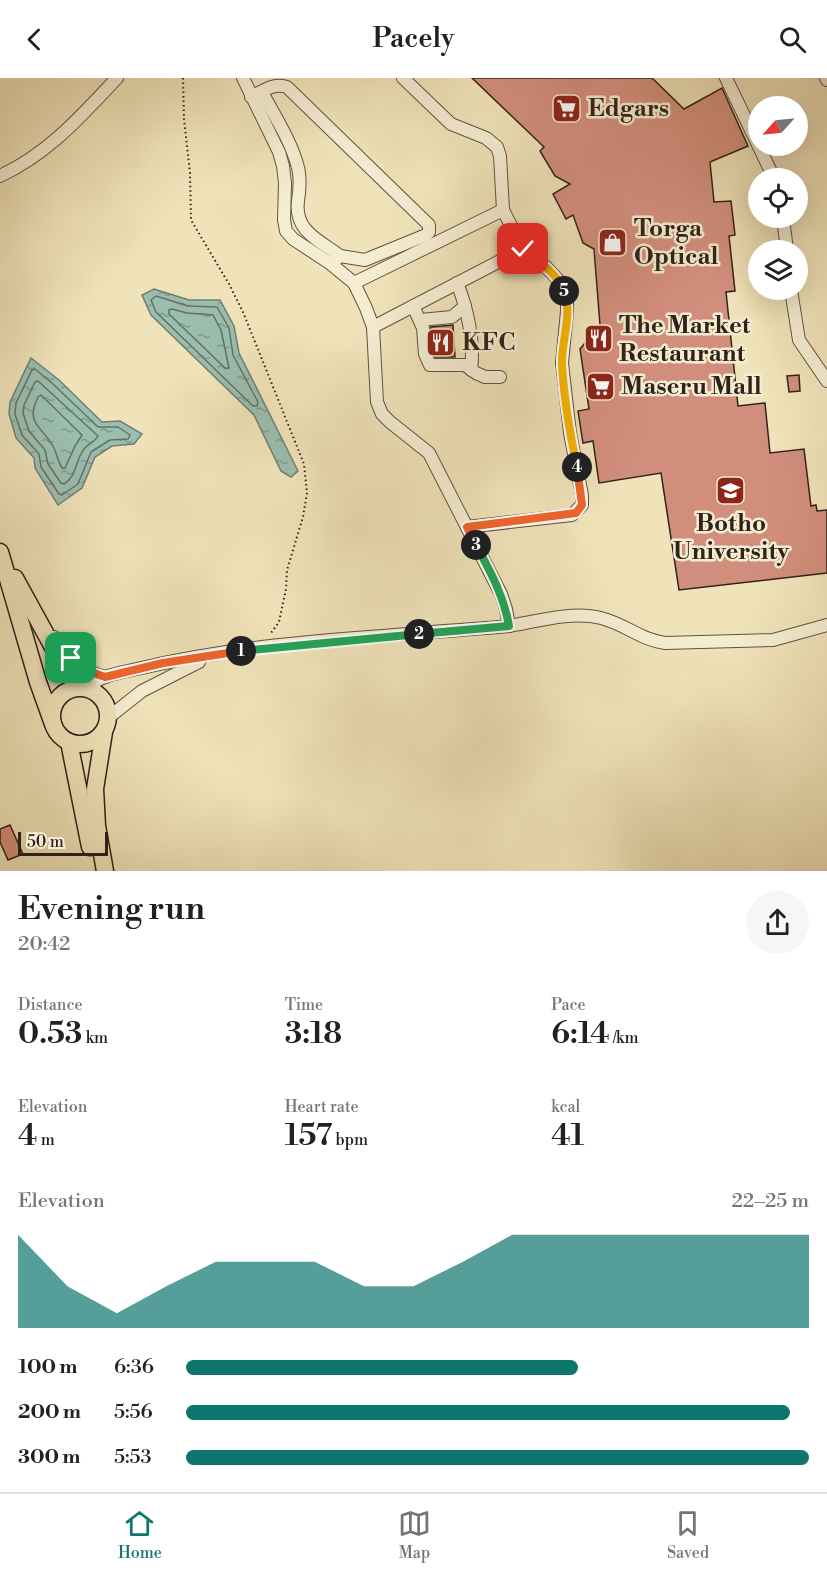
<!DOCTYPE html>
<html lang="en">
<head>
<meta charset="utf-8">
<style>
	body { margin:0; font-family:"Libre Bodoni",serif; background:#f6f6f6; color:#202124; height:100vh; display:flex; flex-direction:column; font-size:22px; white-space:nowrap }
	* { box-sizing:border-box; margin:0 }
	p { font-size:20px; color:#757577 }
	.icon { flex:none; width:33px; height:33px; fill:none; stroke:currentColor; stroke-width:2; stroke-linecap:round; stroke-linejoin:round }
	.map { position:relative; height:793px; overflow:hidden }
	.details { display:flex; flex-direction:column; background:#fff; flex:1 }
	.details>* { flex:none }
	.needle { width:39px; rotate:243deg }
	.buttons { position:absolute; left:748px; top:18px; display:grid; gap:12px }
	.buttons a { display:grid; place-items:center; width:60px; height:60px; border-radius:50%; background:#fff; box-shadow:0 6px 24px #0002; font-size:30px }
	.scale { position:absolute; left:18px; bottom:15px; width:90px; box-sizing:border-box; padding-left:6px; border:3px solid #30211a; border-top:0; font-size:16px; line-height:21px; white-space:nowrap; color:#30211a; -webkit-text-stroke:4px #f5edd2; paint-order:stroke }
	.pin { position:absolute; display:grid; place-items:center; width:51px; height:51px; color:#fff; margin:-26px; border-radius:12px; box-shadow:0 3px 9px #0006 }
	.km { position:absolute; width:30px; height:30px; margin:-15px; border-radius:50%; background:#222; color:#fff; font-size:16px; line-height:30px; text-align:center }
	.round { display:grid; place-items:center; flex:none; width:63px; height:63px; border-radius:32px; background:#f6f6f6 }
	.headline { display:flex; align-items:center; justify-content:space-between; height:102px; padding:0 18px }
	h1 { font-size:33px; font-weight:600; line-height:45px }
	.figures { display:grid; grid-template-columns:repeat(3,1fr); gap:9px; height:102px; padding:6px 18px }
	.figures div { display:grid; align-content:center }
	.figures b { font-size:30px; font-weight:600 }
	.figures small { font-size:16px; font-weight:400 }
	.figures p { font-size:16px }
	.chart { height:168px; padding:12px 18px }
	.chart p { display:flex; justify-content:space-between }
	.chart svg { width:100%; height:108px; margin-top:6px; fill:#0f766e; opacity:.7 }
	ul { padding:0 18px; list-style:none; font-size:20px }
	li { display:grid; grid-template-columns:96px 72px 1fr; align-items:center; height:45px }
	li i { height:15px; border-radius:8px; background:#0f766e }
	header { display:flex; justify-content:space-between; align-items:center; height:78px; padding:0 18px; background:#fff; font-size:27px; font-weight:600 }
	.menu { display:flex; justify-content:space-around; align-items:center; height:84px; border-top:2px solid #e0e0e0; background:#fff; font-size:16px; color:#757577 }
	.menu a { display:grid; justify-items:center; gap:3px }
	.menu .active { color:#0f766e }
	.map>svg:first-child { display:block }
	.water { fill:url(#water-ripples); stroke:#707f73; stroke-width:1.5 }
	.lines { fill:none; stroke-linecap:round; stroke-linejoin:round }
	.shore { stroke:#657064; stroke-width:1.5 }
	.building { fill:#d28e7d; stroke:#30211a; stroke-width:1.5 }
	.minor-casing { stroke:#605242; stroke-width:14 }
	.major-casing { stroke:#30211a; stroke-width:19 }
	.path { stroke:#30211a; stroke-width:2; stroke-dasharray:1.5 3; stroke-linecap:butt }
	.minor { stroke:#f5edd2; stroke-width:12 }
	.major { stroke:#f0e3ba; stroke-width:16 }
	.split-1-casing { stroke:#fff; stroke-width:12 }
	.split-2-casing { stroke:#fff; stroke-width:12 }
	.split-3-casing { stroke:#fff; stroke-width:12 }
	.split-4-casing { stroke:#fff; stroke-width:12 }
	.split-5-casing { stroke:#fff; stroke-width:12 }
	.split-6-casing { stroke:#fff; stroke-width:12 }
	.split-1 { stroke:#f0652b; stroke-width:8 }
	.split-2 { stroke:#22a559; stroke-width:8 }
	.split-3 { stroke:#22a559; stroke-width:8 }
	.split-4 { stroke:#f0652b; stroke-width:8 }
	.split-5 { stroke:#f5b400; stroke-width:8 }
	.split-6 { stroke:#f5b400; stroke-width:8 }
	.labels { text-anchor:middle; stroke-width:5; stroke-linejoin:round; paint-order:stroke }
	.poi-label { font-size:24px; font-weight:bold; fill:#30211a; stroke:#f5edd2; text-anchor:start }
</style>
</head>
<body>
<header><svg class="icon" aria-label="back" viewBox="0 0 24 24"><path d="M15 5l-7 7 7 7"/></svg>Pacely<svg class="icon" aria-label="search" viewBox="0 0 24 24"><circle cx="10" cy="10" r="6"/><path d="M15 15l6 6"/></svg></header>
<div class="map">
<svg width="827" height="793" viewBox="0 0 827 793">
	<defs>
		<pattern id="water-ripples" width="26" height="14" patternUnits="userSpaceOnUse" patternTransform="scale(1.5)"><rect width="26" height="14" fill="#9abeaf"/><path d="M2 4q2-2 4 0t4 0M15 11q2-2 4 0t4 0" fill="none" stroke="#7e9a8e"/></pattern>
	</defs>
	<rect width="100%" height="100%" fill="#f0e3ba"/>
	<filter id="stains"><feTurbulence type="fractalNoise" baseFrequency=".00333" numOctaves="4"/><feColorMatrix values="0 0 0 0 .2 0 0 0 0 .09 0 0 0 0 .02 0 0 0 .5 -.17"/></filter>
	<radialGradient id="worn" r=".72"><stop offset=".6" stop-color="#630" stop-opacity="0"/><stop offset="1" stop-color="#630" stop-opacity=".3"/></radialGradient>
	<g class="water">
		<path d="M154,211L189,222H220L234,248L239,275L298,393L291,399L281,393L254,337L151,237L142,217Z"/>
		<path d="M31,280L59,302L102,344L120,343L142,356L134,366L112,368L95,379L82,410L58,427L35,390L34,380L16,360L9,336L10,324Z"/>
	</g>
	<g class="lines">
		<g class="shore">
			<path d="M156,218L188,228L217,229L229,250L233,277L258,324L257,328H253L156,234L151,222Z"/>
			<path d="M172,231L187,235L213,237L221,252L229,290H225L169,236V232Z"/>
			<path d="M35,291L54,307L98,349H118L130,357L128,361L110,362L91,374L78,406L62,417L59,416L41,389L39,376L22,357L15,336L16,325L32,292Z"/>
			<path d="M38,303L98,358C95,364 88,366 84,371C75,383 77,398 64,406L61,405L48,386L45,372L29,353L23,335L24,327L35,304Z"/>
			<path d="M41,317L82,357L75,368L65,390H62C57,382 57,375 53,368C41,348 25,345 38,319Z"/>
		</g>
	</g>
	<g class="building">
		<path d="M472,0H652L684,31L722,10L748,68L710,84L714,124L731,123L735,157L729,158L735,213L726,214L738,328L765,325L770,375L804,371L811,428L816,427L817,433L827,432V495L679,512L661,395L599,405L593,363L583,365L578,333L589,331L580,271L600,247L594,171L583,165L573,137L566,141L553,116L570,106L555,98L540,73L544,69Z"/>
		<path d="M453,247L455,279H435L433,274L431,249Z"/>
		<path d="M799,297L800,313L789,314L787,298Z"/>
		<path d="M10,747L23,776L8,782L0,764V751Z"/>
	</g>
	<g class="lines">
		<defs>
			<g id="minor">
				<path d="M243,0L279,74L283,88L285,105L284,142L286,153L293,161L331,186L354,205L366,230L373,249L377,324L382,336L390,344L429,375L501,516L506,531L509,548"/>
				<path d="M403,0L451,46L486,60L497,69L500,78L503,132L523,171L547,190L561,205L567,220V233L562,285L570,355L582,417V427L572,437L467,449"/>
				<path d="M726,0L774,100"/>
				<path d="M826,0L827,2"/>
				<path d="M262,14C274,37 290,61 297,86C301,98 300,110 298,123C294,153 319,162 340,178"/>
				<path d="M251,19C262,14 274,4 287,9L429,147V154L426,157L365,182L340,178L331,186"/>
				<path d="M0,98C49,75 80,39 117,0"/>
				<path d="M783,140L787,172"/>
				<path d="M354,205L503,132"/>
				<path d="M457,205C467,229 475,265 471,292"/>
				<path d="M791,212L799,262L827,303"/>
				<path d="M413,228L423,250L425,276L430,287H465L476,295L485,299H500"/>
				<path d="M420,242L452,239L465,228"/>
				<path d="M373,249L523,171"/>
				<path d="M54,559C68,578 81,593 105,599"/>
				<path d="M87,611C98,597 120,595 137,591C258,562 385,559 509,548C538,543 572,533 601,540C625,546 641,562 665,565L773,562L827,547"/>
				<path d="M109,639L142,613L199,584"/>
			</g>
			<g id="major">
				<path d="M0,474L38,604L53,646"/>
				<path d="M15,500L60,582C67,592 81,599 85,610"/>
				<circle cx="80" cy="638" r="28"/>
				<path d="M104,654L95,711L97,748L105,793"/>
				<path d="M69,664L90,769"/>
			</g>
		</defs>
		<use href="#minor" class="minor-casing"/>
		<use href="#major" class="major-casing"/>
		<path class="path" d="M183,0L184,41L190,95L191,142L229,206L243,234L304,386L307,415L303,439L287,492L286,511L279,544L271,555"/>
		<use href="#minor" class="minor"/>
		<use href="#major" class="major"/>
	</g>
	<g class="lines">
		<defs>
			<path id="split-1" d="M71,580L88,593L105,599L163,585L241,573"/>
			<path id="split-2" d="M241,573L419,556"/>
			<path id="split-3" d="M419,556L509,548C504,518 490,493 476,467"/>
			<path id="split-4" d="M476,467L467,449L576,435L582,427L577,389"/>
			<path id="split-5" d="M564,213C573,236 561,263 562,287C564,321 570,356 577,389"/>
			<path id="split-6" d="M523,171C538,183 556,194 564,213"/>
		</defs>
		<use href="#split-1" class="split-1-casing"/>
		<use href="#split-2" class="split-2-casing"/>
		<use href="#split-3" class="split-3-casing"/>
		<use href="#split-4" class="split-4-casing"/>
		<use href="#split-5" class="split-5-casing"/>
		<use href="#split-6" class="split-6-casing"/>
		<use href="#split-1" class="split-1"/>
		<use href="#split-2" class="split-2"/>
		<use href="#split-3" class="split-3"/>
		<use href="#split-4" class="split-4"/>
		<use href="#split-5" class="split-5"/>
		<use href="#split-6" class="split-6"/>
	</g>
	<defs>
		<symbol id="supermarket-square" viewBox="-11 -11 22 22"><rect x="-9" y="-9" width="18" height="18" rx="4" fill="#8f2418" stroke="#f5edd2"/><path d="M-6-5.5h2.5l.6 2H6L4.5 2H-2.5L-4.4-4H-6ZM-1.5 3.2a1.3 1.3 0 1 0 .1 0ZM3 3.2a1.3 1.3 0 1 0 .1 0Z" fill="#fff"/></symbol>
		<symbol id="shop-square" viewBox="-11 -11 22 22"><rect x="-9" y="-9" width="18" height="18" rx="4" fill="#8f2418" stroke="#f5edd2"/><path d="M-5-2.5h2.3a2.7 3.5 0 0 1 5.4 0H5L5.5 6h-11ZM-1.5-2.5h3a1.5 2.3 0 0 0-3 0Z" fill="#fff"/></symbol>
		<symbol id="restaurant-square" viewBox="-11 -11 22 22"><rect x="-9" y="-9" width="18" height="18" rx="4" fill="#8f2418" stroke="#f5edd2"/><path d="M-5-6h1v4h1v-4h1v4h1v-4h1v5L-1.5 .5V6h-2V.5L-5-1ZM5-6V6H3V1.5H1.5Q1.5-4 5-6Z" fill="#fff"/></symbol>
		<symbol id="university-square" viewBox="-11 -11 22 22"><rect x="-9" y="-9" width="18" height="18" rx="4" fill="#8f2418" stroke="#f5edd2"/><path d="M0-5L7-2L0 1L-7-2ZM-4 1L0 2.5L4 1V4Q0 6-4 4Z" fill="#fff"/></symbol>
	</defs>
	<g fill-rule="evenodd">
		<use href="#supermarket-square" x="550" y="14" width="33" height="33"/>
		<use href="#shop-square" x="596" y="148" width="33" height="33"/>
		<use href="#restaurant-square" x="582" y="244" width="33" height="33"/>
		<use href="#restaurant-square" x="424" y="248" width="33" height="33"/>
		<use href="#supermarket-square" x="584" y="292" width="33" height="33"/>
		<use href="#university-square" x="714" y="396" width="33" height="33"/>
	</g>
	<g class="labels">
		<g class="poi-label">
			<text x="588" y="38">Edgars</text>
			<text x="634" y="158">Torga<tspan x="634" dy="28">Optical</tspan></text>
			<text x="619" y="255">The Market<tspan x="619" dy="28">Restaurant</tspan></text>
			<text x="462" y="272">KFC</text>
			<text x="621" y="316">Maseru Mall</text>
			<text x="731" y="453" text-anchor="middle">Botho<tspan x="731" dy="28">University</tspan></text>
		</g>
	</g>
	<rect width="100%" height="100%" filter="url(#stains)"/>
	<rect width="100%" height="100%" fill="url(#worn)"/>
</svg>
<div class="buttons">
<a><svg class="needle" viewBox="-14 -14 28 28"><path d="M0-13l5 13h-10z" fill="#e53935"/><path d="M0 13l5-13h-10z" fill="#757577"/></svg></a>
<a><svg class="icon" aria-label="locate" viewBox="0 0 24 24"><circle cx="12" cy="12" r="6"/><path d="M12 2v4M12 18v4M2 12h4M18 12h4"/></svg></a>
<a><svg class="icon" aria-label="layers" viewBox="0 0 24 24"><path d="M12 4l9 5-9 5-9-5zM3 14l9 5 9-5"/></svg></a>
</div>
<div class="scale">50 m</div>
<div class="pin" style="left:71px;top:580px;background:#1e9e55"><svg class="icon" aria-label="arrive" viewBox="0 0 24 24"><path d="M6 21V4h12l-3 4 3 4H6"/></svg></div>
<div class="pin" style="left:523px;top:171px;background:#d93025"><svg class="icon" aria-label="check" viewBox="0 0 24 24"><path d="M5 12l5 5 9-10"/></svg></div>
<b class="km" style="left:241px;top:573px">1</b>
<b class="km" style="left:419px;top:556px">2</b>
<b class="km" style="left:476px;top:467px">3</b>
<b class="km" style="left:577px;top:389px">4</b>
<b class="km" style="left:564px;top:213px">5</b>
</div>
<section class="details">
<div class="headline"><div><h1>Evening run</h1><p>20:42</p></div><a class="round"><svg class="icon" aria-label="share" viewBox="0 0 24 24"><path d="M12 15V3M7 8l5-5 5 5M5 13v7h14v-7"/></svg></a></div>
<div class="figures">
<div><p>Distance</p><b>0.53<small> km</small></b></div>
<div><p>Time</p><b>3:18</b></div>
<div><p>Pace</p><b>6:14<small> /km</small></b></div>
</div>
<div class="figures">
<div><p>Elevation</p><b>4<small> m</small></b></div>
<div><p>Heart rate</p><b>157<small> bpm</small></b></div>
<div><p>kcal</p><b>41</b></div>
</div>
<div class="chart"><p><span>Elevation</span>22–25 m</p>
<svg viewBox="0 0 160 44" preserveAspectRatio="none"><path d="M0 44V6L10 27L20 38L30 27L40 17L50 17L60 17L70 27L80 27L90 17L100 6L110 6L120 6L130 6L140 6L150 6L160 6V44z"/></svg>
</div>
<ul>
<li><b>100 m</b>6:36<i style="width:63%"></i></li>
<li><b>200 m</b>5:56<i style="width:97%"></i></li>
<li><b>300 m</b>5:53<i style="width:100%"></i></li>
</ul>
</section>
<nav class="menu">
<a class="active"><svg class="icon" aria-label="home" viewBox="0 0 24 24"><path d="M3 11l9-7 9 7M6 9v11h12V9"/></svg>Home</a>
<a><svg class="icon" aria-label="map" viewBox="0 0 24 24"><path d="M3 6l6-2 6 2 6-2v14l-6 2-6-2-6 2zM9 4v14M15 6v14"/></svg>Map</a>
<a><svg class="icon" aria-label="saved" viewBox="0 0 24 24"><path d="M7 4h10v16l-5-4-5 4z"/></svg>Saved</a>
</nav>
</body>
</html>
